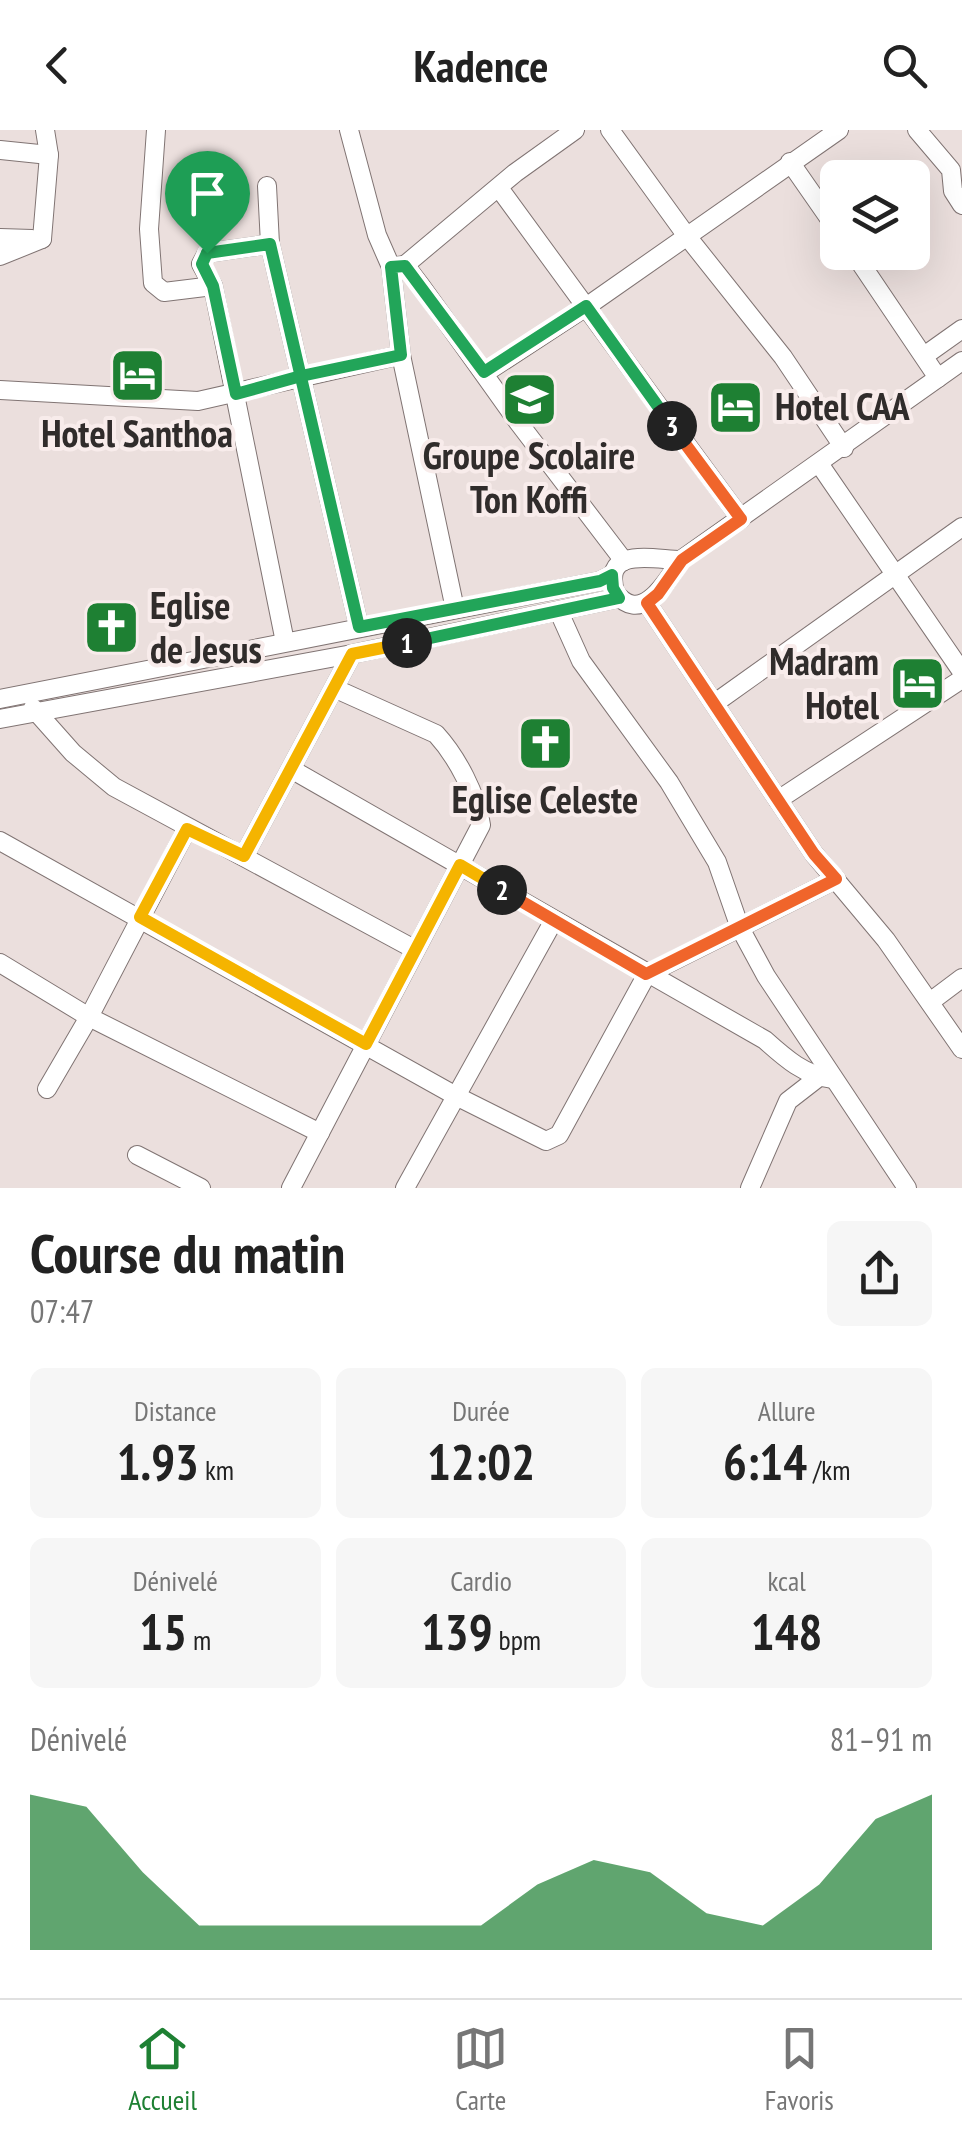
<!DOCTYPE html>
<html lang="fr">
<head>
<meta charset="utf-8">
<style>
	body { margin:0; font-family:"PT Sans Narrow",sans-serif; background:#f6f6f6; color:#222; height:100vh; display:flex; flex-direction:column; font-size:38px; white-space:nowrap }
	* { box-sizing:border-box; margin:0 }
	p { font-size:32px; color:#767676 }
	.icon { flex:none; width:55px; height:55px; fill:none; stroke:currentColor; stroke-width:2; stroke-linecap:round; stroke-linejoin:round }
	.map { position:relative; height:1058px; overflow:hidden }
	.side { display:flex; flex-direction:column; background:#fff; flex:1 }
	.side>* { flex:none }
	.tools { position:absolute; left:820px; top:30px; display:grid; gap:20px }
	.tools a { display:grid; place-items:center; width:110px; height:110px; border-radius:15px; background:#fff; box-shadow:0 10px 40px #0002; font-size:50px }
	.pin { position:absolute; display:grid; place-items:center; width:85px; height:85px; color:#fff; margin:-102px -42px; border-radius:50% 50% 50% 0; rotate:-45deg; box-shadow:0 0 10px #0007 }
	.pin .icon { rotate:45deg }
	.km { position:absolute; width:50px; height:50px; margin:-25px; border-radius:50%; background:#222; color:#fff; font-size:28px; line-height:50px; text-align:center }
	.round { display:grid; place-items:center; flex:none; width:105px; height:105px; border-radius:15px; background:#f6f6f6 }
	.headline { display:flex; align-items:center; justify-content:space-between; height:170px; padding:0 30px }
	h1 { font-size:55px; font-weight:700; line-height:75px }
	.metrics { display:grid; grid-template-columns:repeat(3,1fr); gap:15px; height:170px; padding:10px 30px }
	.metrics div { display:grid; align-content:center; border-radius:15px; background:#f6f6f6; text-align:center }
	.metrics b { font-size:50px; font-weight:700 }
	.metrics small { font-size:28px; font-weight:400 }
	.metrics p { font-size:28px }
	.chart { height:280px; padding:20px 30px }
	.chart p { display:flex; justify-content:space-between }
	.chart svg { width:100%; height:180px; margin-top:10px; fill:#1e8033; opacity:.7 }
	header { display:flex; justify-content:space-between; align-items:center; height:130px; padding:0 30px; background:#fff; font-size:45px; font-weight:700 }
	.menu { display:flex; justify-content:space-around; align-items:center; height:140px; border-top:2px solid #e0e0e0; background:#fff; font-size:28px; color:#767676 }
	.menu a { display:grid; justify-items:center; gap:5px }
	.menu .on { color:#1e8033 }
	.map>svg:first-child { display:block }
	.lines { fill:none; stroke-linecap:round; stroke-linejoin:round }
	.minor-casing { stroke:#807473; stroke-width:20 }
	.minor { stroke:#fff; stroke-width:18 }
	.split-1-casing { stroke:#fff; stroke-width:20 }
	.split-2-casing { stroke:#fff; stroke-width:20 }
	.split-3-casing { stroke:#fff; stroke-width:20 }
	.split-4-casing { stroke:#fff; stroke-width:20 }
	.split-1 { stroke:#22a559; stroke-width:12 }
	.split-2 { stroke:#f5b400; stroke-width:12 }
	.split-3 { stroke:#f0652b; stroke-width:12 }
	.split-4 { stroke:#22a559; stroke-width:12 }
	.labels { text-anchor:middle; stroke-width:8; stroke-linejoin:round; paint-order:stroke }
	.poi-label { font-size:38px; font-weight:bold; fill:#302c2b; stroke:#f8eceb }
</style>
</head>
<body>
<header><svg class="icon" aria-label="back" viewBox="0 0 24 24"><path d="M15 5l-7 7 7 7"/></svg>Kadence<svg class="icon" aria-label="search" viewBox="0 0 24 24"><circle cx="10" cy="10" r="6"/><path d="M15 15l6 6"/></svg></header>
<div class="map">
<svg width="962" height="1058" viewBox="0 0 962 1058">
	<rect width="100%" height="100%" fill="#ebdfdd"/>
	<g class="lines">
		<defs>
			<g id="minor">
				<path d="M156,0L149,99L153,153L164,162L213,156"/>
				<path d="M349,0L377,105L391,137L401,225L455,479"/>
				<path d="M610,0L686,105L783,227L844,318"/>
				<path d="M917,0L951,40L953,61L962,75"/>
				<path d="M0,20L49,25"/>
				<path d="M790,32L838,101"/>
				<path d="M267,56L270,114L359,497"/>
				<path d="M499,58L741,389"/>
				<path d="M0,108L32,109"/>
				<path d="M42,109L49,25L45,0"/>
				<path d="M270,114L207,123L201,134L213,156L285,512"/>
				<path d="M853,122L938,248"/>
				<path d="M0,126L42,109"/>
				<path d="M405,135L515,43L575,0"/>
				<path d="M391,137L405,135L421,156L518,292L624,431"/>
				<path d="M924,226L962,199"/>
				<path d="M485,243L586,177L839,0"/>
				<path d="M0,260L198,271L401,225"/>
				<path d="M820,335L962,542"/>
				<path d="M681,430C655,430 602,415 615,462C641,497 667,451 681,430L962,231"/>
				<path d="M647,473L814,724L886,810L962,919"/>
				<path d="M559,482L581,531L669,652L717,732L740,798L766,846L907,1058"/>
				<path d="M0,569L600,451L612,445"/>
				<path d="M715,573L962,397"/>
				<path d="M33,578L73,623L114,657L414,819"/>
				<path d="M0,589L352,524L619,468"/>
				<path d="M291,639L765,910C785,928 805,946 833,949"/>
				<path d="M778,670L962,549"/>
				<path d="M0,711L456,966L546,1011L559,1005L647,844L836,749"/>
				<path d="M244,726L352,524"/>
				<path d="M0,833L89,887L320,1003"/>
				<path d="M930,872L962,848"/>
				<path d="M47,959L89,887L187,699"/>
				<path d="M137,1025L201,1058"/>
				<path d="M291,1058L481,695C477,665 457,627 436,604L336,559"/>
				<path d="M405,1058L554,790"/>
				<path d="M750,1058L788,971L819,947"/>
			</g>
		</defs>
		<use href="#minor" class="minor-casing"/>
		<use href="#minor" class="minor"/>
	</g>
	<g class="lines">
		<defs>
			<path id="split-1" d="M207,123L270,114L359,497L600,451L612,445L613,458L619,468L407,513"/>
			<path id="split-2" d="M407,513L352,524L244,726L187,699L140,787L366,914L460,735L502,760"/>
			<path id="split-3" d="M502,760L646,844L836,749L814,724L647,473L658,464L682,430L741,389L672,296"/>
			<path id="split-4" d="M207,123L202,134L213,156L236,264L301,246L401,225L391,137L405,136L484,242L586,176L672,296"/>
		</defs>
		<use href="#split-1" class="split-1-casing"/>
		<use href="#split-2" class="split-2-casing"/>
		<use href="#split-3" class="split-3-casing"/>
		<use href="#split-4" class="split-4-casing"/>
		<use href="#split-1" class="split-1"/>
		<use href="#split-2" class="split-2"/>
		<use href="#split-3" class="split-3"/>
		<use href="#split-4" class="split-4"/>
	</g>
	<defs>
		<symbol id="hotel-square" viewBox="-11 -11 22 22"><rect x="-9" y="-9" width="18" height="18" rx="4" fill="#1e8033" stroke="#f8eceb"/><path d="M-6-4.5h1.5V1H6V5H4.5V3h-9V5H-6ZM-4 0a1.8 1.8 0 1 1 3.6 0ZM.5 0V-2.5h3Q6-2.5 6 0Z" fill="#fff"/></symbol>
		<symbol id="school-square" viewBox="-11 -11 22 22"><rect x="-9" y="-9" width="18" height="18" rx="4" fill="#1e8033" stroke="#f8eceb"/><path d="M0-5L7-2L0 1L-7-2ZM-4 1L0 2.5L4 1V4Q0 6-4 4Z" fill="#fff"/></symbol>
		<symbol id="church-square" viewBox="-11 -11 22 22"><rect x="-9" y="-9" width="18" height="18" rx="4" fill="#1e8033" stroke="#f8eceb"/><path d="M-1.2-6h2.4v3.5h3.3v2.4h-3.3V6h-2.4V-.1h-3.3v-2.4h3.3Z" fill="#fff"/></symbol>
	</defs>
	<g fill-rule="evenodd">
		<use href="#hotel-square" x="106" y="214" width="63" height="63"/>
		<use href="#school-square" x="498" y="238" width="63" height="63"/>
		<use href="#hotel-square" x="704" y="246" width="63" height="63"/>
		<use href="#church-square" x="80" y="466" width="63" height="63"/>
		<use href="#hotel-square" x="886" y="522" width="63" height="63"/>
		<use href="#church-square" x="514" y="582" width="63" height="63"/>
	</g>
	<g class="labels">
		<g class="poi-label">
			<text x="775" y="290" text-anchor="start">Hotel CAA</text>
			<text x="137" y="317">Hotel Santhoa</text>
			<text x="529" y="339">Groupe Scolaire<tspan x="529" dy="44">Ton Koffi</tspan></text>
			<text x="150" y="489" text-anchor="start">Eglise<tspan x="150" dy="44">de Jesus</tspan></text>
			<text x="879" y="545" text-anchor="end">Madram<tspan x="879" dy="44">Hotel</tspan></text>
			<text x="545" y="683">Eglise Celeste</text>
		</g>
	</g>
</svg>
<div class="tools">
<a><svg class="icon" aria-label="layers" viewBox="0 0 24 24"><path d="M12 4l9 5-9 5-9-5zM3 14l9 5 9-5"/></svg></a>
</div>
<div class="pin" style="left:207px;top:123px;background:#1e9e55"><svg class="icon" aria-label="arrive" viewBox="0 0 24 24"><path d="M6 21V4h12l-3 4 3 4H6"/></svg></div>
<b class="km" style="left:407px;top:513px">1</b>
<b class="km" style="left:502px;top:760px">2</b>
<b class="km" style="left:672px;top:296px">3</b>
</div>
<section class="side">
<div class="headline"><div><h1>Course du matin</h1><p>07:47</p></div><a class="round"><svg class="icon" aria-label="share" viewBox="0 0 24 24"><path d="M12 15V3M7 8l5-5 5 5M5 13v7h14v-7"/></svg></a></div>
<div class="metrics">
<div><p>Distance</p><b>1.93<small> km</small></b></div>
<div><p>Durée</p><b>12:02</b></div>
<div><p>Allure</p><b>6:14<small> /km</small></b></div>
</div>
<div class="metrics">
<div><p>Dénivelé</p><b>15<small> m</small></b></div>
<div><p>Cardio</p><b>139<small> bpm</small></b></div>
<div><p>kcal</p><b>148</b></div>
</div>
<div class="chart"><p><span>Dénivelé</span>81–91 m</p>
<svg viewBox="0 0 160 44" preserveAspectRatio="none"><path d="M0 44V6L10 9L20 25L30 38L40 38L50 38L60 38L70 38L80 38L90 28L100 22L110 25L120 35L130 38L140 28L150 12L160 6V44z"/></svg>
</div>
</section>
<nav class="menu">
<a class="on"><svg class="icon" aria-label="home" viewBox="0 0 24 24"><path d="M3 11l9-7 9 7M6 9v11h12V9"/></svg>Accueil</a>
<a><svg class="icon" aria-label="map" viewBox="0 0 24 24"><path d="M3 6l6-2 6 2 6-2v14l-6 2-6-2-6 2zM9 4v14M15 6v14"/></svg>Carte</a>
<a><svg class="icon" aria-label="saved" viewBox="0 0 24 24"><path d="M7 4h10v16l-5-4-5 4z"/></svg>Favoris</a>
</nav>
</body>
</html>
